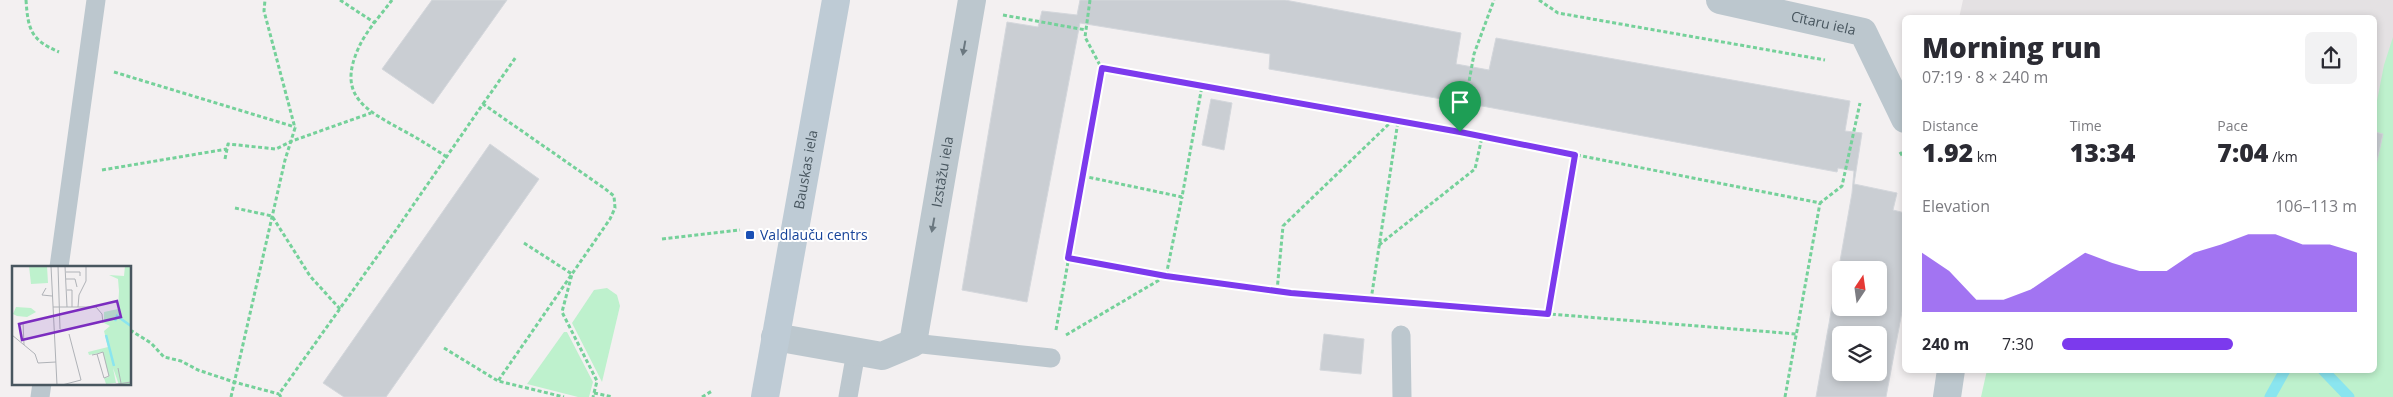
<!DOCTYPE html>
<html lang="en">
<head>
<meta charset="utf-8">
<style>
	body { margin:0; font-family:"Open Sans",sans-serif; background:#f2f2f3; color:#2b2b33; height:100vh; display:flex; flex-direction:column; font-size:19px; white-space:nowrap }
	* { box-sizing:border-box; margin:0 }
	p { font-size:16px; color:#7c7c81 }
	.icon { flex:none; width:28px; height:28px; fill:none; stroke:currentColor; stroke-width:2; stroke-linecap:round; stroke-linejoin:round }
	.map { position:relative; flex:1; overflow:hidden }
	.drawer { position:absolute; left:1902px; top:15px; width:475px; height:358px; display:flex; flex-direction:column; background:#fff; border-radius:8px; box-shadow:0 2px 8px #0003 }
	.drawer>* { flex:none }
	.needle { width:32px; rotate:13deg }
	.buttons { position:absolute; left:1832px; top:261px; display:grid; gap:10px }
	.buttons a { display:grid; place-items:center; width:55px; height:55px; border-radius:8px; background:#fff; box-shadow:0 2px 8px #0003; font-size:25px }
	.pin { position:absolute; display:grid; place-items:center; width:42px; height:42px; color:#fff; margin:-51px -21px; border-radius:50% 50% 50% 0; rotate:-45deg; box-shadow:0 0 5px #0007 }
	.pin .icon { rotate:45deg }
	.round { display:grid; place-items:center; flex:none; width:52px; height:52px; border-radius:8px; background:#f2f2f3 }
	.headline { display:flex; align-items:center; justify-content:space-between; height:85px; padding:0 20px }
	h1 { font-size:28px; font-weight:800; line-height:38px }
	.stats { display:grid; grid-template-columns:repeat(3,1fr); gap:8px; height:85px; padding:5px 20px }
	.stats div { display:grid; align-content:center }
	.stats b { font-size:25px; font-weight:800 }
	.stats small { font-size:14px; font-weight:400 }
	.stats p { font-size:14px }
	.chart { height:140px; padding:10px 20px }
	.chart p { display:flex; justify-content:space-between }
	.chart svg { width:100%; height:90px; margin-top:5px; fill:#7c3aed; opacity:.7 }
	ul { padding:0 20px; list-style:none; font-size:16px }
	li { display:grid; grid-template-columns:80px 60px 1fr; align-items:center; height:38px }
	li i { height:12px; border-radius:6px; background:#7c3aed }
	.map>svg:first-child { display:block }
	.education { fill:#e4e1e3 }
	.green { fill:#bef1cd }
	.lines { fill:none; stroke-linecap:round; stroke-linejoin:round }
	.stream { stroke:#8ae5ef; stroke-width:11 }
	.building { fill:#caced3; stroke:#d4d7dc; fill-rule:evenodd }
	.path { stroke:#75d19a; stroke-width:3; stroke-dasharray:4 2.5; stroke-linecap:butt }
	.lane { stroke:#bcc7ce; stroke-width:19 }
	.street { stroke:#bcc7ce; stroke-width:28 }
	.secondary { stroke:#becbd5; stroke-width:28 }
	.oneway { fill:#6b7880 }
	.route-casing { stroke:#fff; stroke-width:10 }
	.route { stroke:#7c3aed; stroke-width:6 }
	.transit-dot { fill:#1a4fb4; stroke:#fff; stroke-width:2 }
	.labels { text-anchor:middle; stroke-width:4; stroke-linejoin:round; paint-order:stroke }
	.street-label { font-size:14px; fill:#48565f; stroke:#fff }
	.transit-label { font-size:14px; fill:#164399; stroke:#fff; text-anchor:start }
	.inset-river { fill:none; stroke:#8ae5ef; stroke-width:2.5 }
	.inset-road { fill:none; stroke:#afb2b7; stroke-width:1 }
	.view { fill:#7b2cbf; fill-opacity:0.15; stroke:#7b2cbf; stroke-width:2.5 }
	.inset-edge { fill:none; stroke:#48565f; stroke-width:2.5 }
</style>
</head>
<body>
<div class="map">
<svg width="2393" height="397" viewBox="0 0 2393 397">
	<rect width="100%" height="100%" fill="#f3f0f1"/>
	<path class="education" d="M1963,0H2393V158L2375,215V18H1959Z"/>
	<g class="green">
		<path d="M2393,37V397H1981L1987,370H2375V111L2384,65Z"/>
		<path d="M607,288L617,295L620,306L602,382L572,323L594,290Z"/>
		<path d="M564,332H567L593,382L589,397H578L527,384Z"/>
	</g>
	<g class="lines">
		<g class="stream">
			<path d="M2323,370L2349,397"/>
			<path d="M2270,397L2285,370"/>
		</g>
	</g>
	<g class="building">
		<path d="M432,0H507L433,104L382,69Z"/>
		<path d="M1080,0H1285L1461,33L1456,64L1489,70L1496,38L1850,101L1845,131L1862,133L1854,184L1897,193L1893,210L1905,213V296L1886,397H1816L1852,193L1854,171L1838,168L1837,172L1482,106L1269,69L1270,54L1080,23L1027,302L962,290L1007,22L1038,27L1042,11L1077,15ZM1841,270H1879V308H1841ZM1841,335H1879V372H1841Z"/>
		<path d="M1211,99L1232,103L1224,150L1202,145Z"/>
		<path d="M2375,132L2383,134L2375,170Z"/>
		<path d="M490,144L539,179L386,397H344L323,383Z"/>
		<path d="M1324,334L1364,339L1361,374L1320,370Z"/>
	</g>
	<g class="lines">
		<g class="path">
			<path d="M26,0C28,30 31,40 59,52"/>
			<path d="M340,0L375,23"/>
			<path d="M392,0C381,15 366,31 359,47C336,96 366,110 404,131C419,139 433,148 447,157"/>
			<path d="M1090,0L1085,37L1102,69"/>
			<path d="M1539,0L1558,13L1825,60"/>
			<path d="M1003,15L1086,30"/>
			<path d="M114,72L295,127"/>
			<path d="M483,104L516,57"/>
			<path d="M1460,132L1474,54L1494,0"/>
			<path d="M1900,152L1905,160"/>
			<path d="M225,159L228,144L276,149L292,141L371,113"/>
			<path d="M102,170L227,149"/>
			<path d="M1083,176L1182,197L1202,86"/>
			<path d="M235,208L272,216L310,276L340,309"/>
			<path d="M662,239L740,230"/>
			<path d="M524,243L572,274L562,312L597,381L593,397"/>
			<path d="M1379,245L1475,169L1482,137"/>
			<path d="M1068,258L1166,276L1291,293L1796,334"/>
			<path d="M1277,291L1283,226L1392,121"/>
			<path d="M1371,300L1398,121"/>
			<path d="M1548,314L1575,155"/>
			<path d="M130,330L151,343L164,357L181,361L198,370L234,382L279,394"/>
			<path d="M1056,330L1102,69L1460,132L1820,203L1842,186L1860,103"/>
			<path d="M1066,335L1166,276L1182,197"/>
			<path d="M444,348L498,381L564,397"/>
			<path d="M594,393L613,397"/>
			<path d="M231,397L285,160L295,128L264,11L265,0"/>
			<path d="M281,397L279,394L396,230L483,104L604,188L614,196L615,208L610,219L498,381"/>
			<path d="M702,397L712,391"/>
			<path d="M1785,397L1820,203"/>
		</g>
		<g class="lane">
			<path d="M59,267L96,0"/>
			<path d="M1401,335L1402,397"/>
			<path d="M913,343L1051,358"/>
			<path d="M40,397L42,383"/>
			<path d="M848,397L856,352"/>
		</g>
		<g class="street">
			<path id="s1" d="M1720,0L1863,32L1905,119"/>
			<path id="s2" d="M775,337L882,356L913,343L972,0"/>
			<path d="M1947,397L1951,370"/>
		</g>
		<path class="secondary" id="s3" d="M765,397L836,0"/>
	</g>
	<defs><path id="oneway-solid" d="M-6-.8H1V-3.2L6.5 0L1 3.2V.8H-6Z" transform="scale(1.25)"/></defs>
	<g class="oneway">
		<use href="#oneway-solid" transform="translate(964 48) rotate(100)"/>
		<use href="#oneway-solid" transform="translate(933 225) rotate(100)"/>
	</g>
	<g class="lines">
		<defs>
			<path id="route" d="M1102,68L1460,132L1575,155L1548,314L1291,293L1166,276L1068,258Z"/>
		</defs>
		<use href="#route" class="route-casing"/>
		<use href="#route" class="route"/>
	</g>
	<rect class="transit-dot" x="745" y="230" width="10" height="10" rx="2.5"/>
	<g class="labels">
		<g class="street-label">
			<text dy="5" stroke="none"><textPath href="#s1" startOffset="106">Cītaru iela</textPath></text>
			<text dy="5" stroke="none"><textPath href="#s3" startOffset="231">Bauskas iela</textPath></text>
			<text dy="5" stroke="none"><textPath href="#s2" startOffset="316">Izstāžu iela</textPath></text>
		</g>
		<g class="transit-label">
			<text x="760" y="240">Valdlauču centrs</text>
		</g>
	</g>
	<g transform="translate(12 266)">
		<rect width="119" height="119" fill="#f3f0f1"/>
		<path d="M17,0H35L36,17L19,18ZM113,0H119V119H107L101,102L104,117L94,118L92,112L97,111L91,86L77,89L76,86L96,81L92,65L98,60L92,57V46L106,43L107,25L106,13L97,9L112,10ZM4,41L19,42L24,46L15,51L5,50L1,48Z" fill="#bef1cd"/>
		<path class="inset-river" d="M103,55L105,50L119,60M94,69L102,100"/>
		<path class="inset-road" d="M39,0L45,119M46,0L48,63M53,0L55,41M54,6H68V10M54,13H63L65,21M34,22L30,29L40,30M55,24H60V41M41,41H84L90,48L91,57M66,41L67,29L74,15V0M11,56L12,79M0,69L23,88L26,97L44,96M80,89L85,88L91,86L97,110L92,112L85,88M106,102L109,117M50,119L69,114L57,68M99,119L119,116"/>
		<path class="view" d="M105,35L109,51L10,74L7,58Z"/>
		<rect width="119" height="119" class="inset-edge"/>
	</g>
</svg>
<div class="buttons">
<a><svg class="needle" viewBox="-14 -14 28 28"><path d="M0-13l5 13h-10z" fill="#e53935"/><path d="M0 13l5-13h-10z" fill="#7c7c81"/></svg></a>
<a><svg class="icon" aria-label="layers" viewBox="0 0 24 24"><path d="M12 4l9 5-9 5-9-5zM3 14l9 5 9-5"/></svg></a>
</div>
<div class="pin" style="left:1460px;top:132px;background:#1e9e55"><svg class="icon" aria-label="arrive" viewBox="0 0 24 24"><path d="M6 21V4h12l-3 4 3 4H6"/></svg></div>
<section class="drawer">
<div class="headline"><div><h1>Morning run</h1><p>07:19 · 8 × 240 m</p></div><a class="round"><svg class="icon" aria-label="share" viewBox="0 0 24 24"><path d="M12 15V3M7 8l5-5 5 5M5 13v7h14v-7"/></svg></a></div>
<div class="stats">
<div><p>Distance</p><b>1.92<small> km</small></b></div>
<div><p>Time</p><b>13:34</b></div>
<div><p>Pace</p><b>7:04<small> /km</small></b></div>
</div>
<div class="chart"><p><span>Elevation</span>106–113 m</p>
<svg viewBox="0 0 160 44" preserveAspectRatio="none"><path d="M0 44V15L10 24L20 38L30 38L40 33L50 24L60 15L70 20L80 24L90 24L100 15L110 11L120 6L130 6L140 11L150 11L160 15V44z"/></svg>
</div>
<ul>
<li><b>240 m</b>7:30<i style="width:58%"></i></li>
</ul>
</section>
</div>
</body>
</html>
